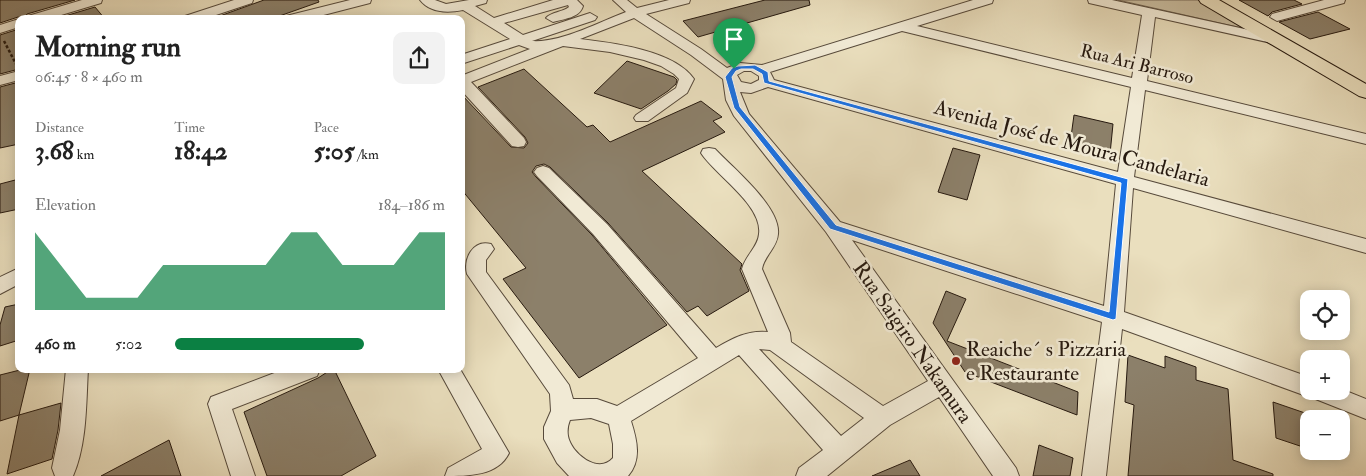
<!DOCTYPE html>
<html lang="en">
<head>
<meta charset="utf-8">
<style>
	body { margin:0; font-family:"IM FELL Double Pica",serif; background:#f2f2f2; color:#222; height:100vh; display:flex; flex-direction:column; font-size:19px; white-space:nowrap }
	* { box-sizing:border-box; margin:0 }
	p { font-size:16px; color:#767676 }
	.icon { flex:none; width:28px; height:28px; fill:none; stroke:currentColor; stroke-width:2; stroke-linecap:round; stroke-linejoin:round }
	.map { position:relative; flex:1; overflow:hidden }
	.drawer { position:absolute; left:15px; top:15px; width:450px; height:358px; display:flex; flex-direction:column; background:#fff; border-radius:10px; box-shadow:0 2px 12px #0003 }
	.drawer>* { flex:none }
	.buttons { position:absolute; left:1300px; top:290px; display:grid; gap:10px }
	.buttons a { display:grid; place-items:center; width:50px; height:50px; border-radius:10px; background:#fff; box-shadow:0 2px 12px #0003; font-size:25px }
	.pin { position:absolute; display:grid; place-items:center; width:42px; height:42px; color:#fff; margin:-51px -21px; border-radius:50% 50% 50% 0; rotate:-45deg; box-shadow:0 0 5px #0007 }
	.pin .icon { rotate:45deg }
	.round { display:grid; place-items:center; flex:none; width:52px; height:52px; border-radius:10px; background:#f2f2f2 }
	.summary { display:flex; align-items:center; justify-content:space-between; height:85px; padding:0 20px }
	h1 { font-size:28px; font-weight:800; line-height:38px }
	.metrics { display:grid; grid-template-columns:repeat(3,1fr); gap:8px; height:85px; padding:5px 20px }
	.metrics div { display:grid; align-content:center }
	.metrics b { font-size:25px; font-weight:800 }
	.metrics small { font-size:14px; font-weight:400 }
	.metrics p { font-size:14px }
	.chart { height:140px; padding:10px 20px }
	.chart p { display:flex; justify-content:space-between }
	.chart svg { width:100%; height:90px; margin-top:5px; fill:#0b8043; opacity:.7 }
	ul { padding:0 20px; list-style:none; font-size:16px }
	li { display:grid; grid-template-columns:80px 60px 1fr; align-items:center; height:38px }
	li i { height:12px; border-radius:6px; background:#0b8043 }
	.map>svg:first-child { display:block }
	.green { fill:#c9bda0; stroke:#786b58 }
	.building { fill:#8c806a; stroke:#26190f }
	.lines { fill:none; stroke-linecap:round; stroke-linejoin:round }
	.minor-casing { stroke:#574a3b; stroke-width:2 }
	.major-casing { stroke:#26190f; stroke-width:2 }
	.path { stroke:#26190f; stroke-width:2.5; stroke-dasharray:3 2; stroke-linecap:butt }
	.minor { fill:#f1ead5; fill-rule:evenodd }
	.major { fill:#eadfbe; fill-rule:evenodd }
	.route { fill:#1a73e8; stroke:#fff; fill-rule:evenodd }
	.poi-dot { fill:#8f2418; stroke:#f1ead5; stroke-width:2 }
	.labels { text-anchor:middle; stroke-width:5; stroke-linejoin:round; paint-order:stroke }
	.far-street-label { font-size:18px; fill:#26190f; stroke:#f1ead5 }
	.street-label { font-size:21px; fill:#26190f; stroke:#f1ead5 }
	.poi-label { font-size:21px; fill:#26190f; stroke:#f1ead5; text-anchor:start }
</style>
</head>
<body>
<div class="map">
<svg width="1366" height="476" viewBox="0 0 1366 476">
	<rect width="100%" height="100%" fill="#eadfbe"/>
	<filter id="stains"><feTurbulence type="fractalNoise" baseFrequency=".004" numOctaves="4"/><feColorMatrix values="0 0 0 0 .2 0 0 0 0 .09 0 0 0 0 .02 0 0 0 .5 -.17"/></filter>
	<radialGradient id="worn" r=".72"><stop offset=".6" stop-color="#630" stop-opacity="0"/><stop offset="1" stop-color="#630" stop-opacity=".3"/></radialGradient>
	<path class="green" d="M1118,0H1198L1251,30Z"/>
	<g class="building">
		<path d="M0,0H75L27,14L24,19L18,17L0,23Z"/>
		<path d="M264,0H318L319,2L271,19H217V17Z"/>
		<path d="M765,0H809L810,5L698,37L683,21Z"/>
		<path d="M1239,0H1294L1302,4L1272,12L1268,16Z"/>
		<path d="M95,7L105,19H55Z"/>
		<path d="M1318,12L1350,29L1310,39L1279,22Z"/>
		<path d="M19,29V69L0,74V35Z"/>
		<path d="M627,61L674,77L677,80L676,84L668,91L641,109L594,93Z"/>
		<path d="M524,69L587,127L593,125L610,142L701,101L722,117L713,121L725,132L642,171L742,264L740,270L749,291L707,316L698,306L687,312L608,223L550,167L544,164L536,166L532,172L536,177L592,235L667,325L579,378L503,279L526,268L461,189V94L511,147L524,148L528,143L525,137L478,87Z"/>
		<path d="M19,82V144L0,148V87Z"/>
		<path d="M1074,115L1113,124L1110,154L1070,144Z"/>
		<path d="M953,148L980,155L967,200L938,192Z"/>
		<path d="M19,179V209L0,213V184Z"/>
		<path d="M946,291L966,299L947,341L1078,392L1077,415L965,372L933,323Z"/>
		<path d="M19,304V340L0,346V325L5,307Z"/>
		<path d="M1128,355L1165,368V356L1196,367V380L1228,389L1233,460L1273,474V476H1128L1134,405L1125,402Z"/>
		<path d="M24,369H30L19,415L0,421V375Z"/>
		<path d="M332,369H334L376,456L341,476H267L244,412L318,378Z"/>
		<path d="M1273,402L1305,413L1309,449L1276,438Z"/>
		<path d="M61,403L58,430L52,459L7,474L19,415Z"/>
		<path d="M169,440L181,476H101Z"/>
		<path d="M1039,445L1073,458L1070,476H1033Z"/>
		<path d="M910,460L920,476H872Z"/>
	</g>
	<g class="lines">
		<defs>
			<g id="minor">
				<path d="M82,0H102L101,3L48,19H26L28,16Z"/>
				<path d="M234,0H253L252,3L204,19H183L185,16Z"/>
				<path d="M350,0H371L370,3L308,19H284L286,16Z"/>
				<path d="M420,0H435L446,4L469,0H487L486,3L475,6L494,18L553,0H577L583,6C580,18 563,19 553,22L546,18C551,12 563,12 569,7L568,5L504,23L523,35L590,13L597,17L595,20L532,41C561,43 599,22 626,12L613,0H627L637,8L669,0H690L689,3L646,14L701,49L727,68L740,63L762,65L973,0H993L992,3L917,26L1132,78L1142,15L1089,3L1088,0H1112L1281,37L1283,40L1281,43L1276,44L1155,17L1147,81L1366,134V144L1145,90L1134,177L1366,239V253L1133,188L1124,312L1309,377V391H1341V389L1366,399V419L1313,398L1312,396L1309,397L1122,329L1106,476H1082L1102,322L852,240L1016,468L1019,476H993L939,397L890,425L827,476H796L799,468L823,450L739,355L631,421C637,440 642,460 628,476H569L557,463L544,439V427L551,411L550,394L467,274C463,259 473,239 491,244L494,249L486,260V272L569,385L573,399H597L617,406L698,358L593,234L537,176L534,172L537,168L543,166L549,168L607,224L716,348C733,338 748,330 768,332L742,269C745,256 758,247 759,234C763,205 715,175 701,153L703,149L709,148L715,149C733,168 781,207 778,234C777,248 764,256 762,269L790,333L791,342L883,406L928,381L826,232L734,116L726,100L723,79L691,55L634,18L580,39C613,43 674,50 694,79L687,93L648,121H636L634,118L636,115L676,88L679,79L674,74L661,66L644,60L610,52L563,46L471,82L524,138L526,142L524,146L518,147L512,146L461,90V76L530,49L519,45L461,64V55L510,39L463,10C448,13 430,13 420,0ZM902,31L1131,87L1118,172L774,80L770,72ZM744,71H751L759,76V80L751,84L741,82L737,75ZM768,87L1116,184L1104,306L840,222L749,114L740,92L751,93ZM759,349L770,350L864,418L841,436ZM591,418L609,424L613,444V458C598,475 571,453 568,436C567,430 568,425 570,420Z"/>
				<path d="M1324,0H1345L1344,3L1277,21L1270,17L1272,14Z"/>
				<path d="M19,19V27L0,33V25Z"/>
				<path d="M19,71V80L0,85V76Z"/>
				<path d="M19,268V284L0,294V277Z"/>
				<path d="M66,369H88C86,404 87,444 73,476H55L52,468L60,430Z"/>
				<path d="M285,369H320L317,376L232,409L255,476H231L208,404L211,397Z"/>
				<path d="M438,369H460L509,453C498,476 468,476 445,476L448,468L482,449Z"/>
			</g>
			<path id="major" d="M1199,0H1219L1366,84V98L1359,96L1201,3Z"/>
		</defs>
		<use href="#minor" class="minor-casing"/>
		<use href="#major" class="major-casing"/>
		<path class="path" d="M4,41L16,64"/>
		<use href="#minor" class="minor"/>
		<use href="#major" class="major"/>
	</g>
	<path class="route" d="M738,66L755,65L768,72L769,81L1128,179L1116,319L1113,320L830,229L734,108L725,77L732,68ZM741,69H753L762,74L764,83L1121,183L1109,312L836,225L740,107L732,77L736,71Z"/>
	<circle class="poi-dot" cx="956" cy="361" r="5"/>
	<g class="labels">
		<g class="far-street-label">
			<text transform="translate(1137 64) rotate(14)" y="6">Rua Ari Barroso</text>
		</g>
		<g class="street-label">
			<text transform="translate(1072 143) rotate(15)" y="7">Avenida José de Moura Candelaria</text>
			<text transform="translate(913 342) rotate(55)" y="7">Rua Saigiro Nakamura</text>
		</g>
		<g class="poi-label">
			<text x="966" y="356">Reaiche´ s Pizzaria<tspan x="966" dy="24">e Restaurante</tspan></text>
		</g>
	</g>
	<rect width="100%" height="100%" filter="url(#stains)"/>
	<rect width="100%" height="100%" fill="url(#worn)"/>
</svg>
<div class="buttons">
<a><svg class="icon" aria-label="locate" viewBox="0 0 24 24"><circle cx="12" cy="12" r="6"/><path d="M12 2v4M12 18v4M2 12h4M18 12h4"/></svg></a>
<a>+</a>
<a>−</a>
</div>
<div class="pin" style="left:734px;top:69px;background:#1e9e55"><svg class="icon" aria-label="arrive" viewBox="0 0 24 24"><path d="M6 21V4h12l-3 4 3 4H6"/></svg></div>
<section class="drawer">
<div class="summary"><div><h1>Morning run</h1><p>06:45 · 8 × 460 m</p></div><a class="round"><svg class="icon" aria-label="share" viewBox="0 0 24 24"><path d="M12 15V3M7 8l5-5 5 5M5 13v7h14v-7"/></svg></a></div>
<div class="metrics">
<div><p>Distance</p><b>3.68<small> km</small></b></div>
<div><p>Time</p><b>18:42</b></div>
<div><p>Pace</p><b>5:05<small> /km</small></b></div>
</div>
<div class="chart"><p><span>Elevation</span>184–186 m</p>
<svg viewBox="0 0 160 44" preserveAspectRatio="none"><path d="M0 44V6L10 22L20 38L30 38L40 38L50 22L60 22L70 22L80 22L90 22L100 6L110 6L120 22L130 22L140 22L150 6L160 6V44z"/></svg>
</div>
<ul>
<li><b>460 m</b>5:02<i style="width:70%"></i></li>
</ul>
</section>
</div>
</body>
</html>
